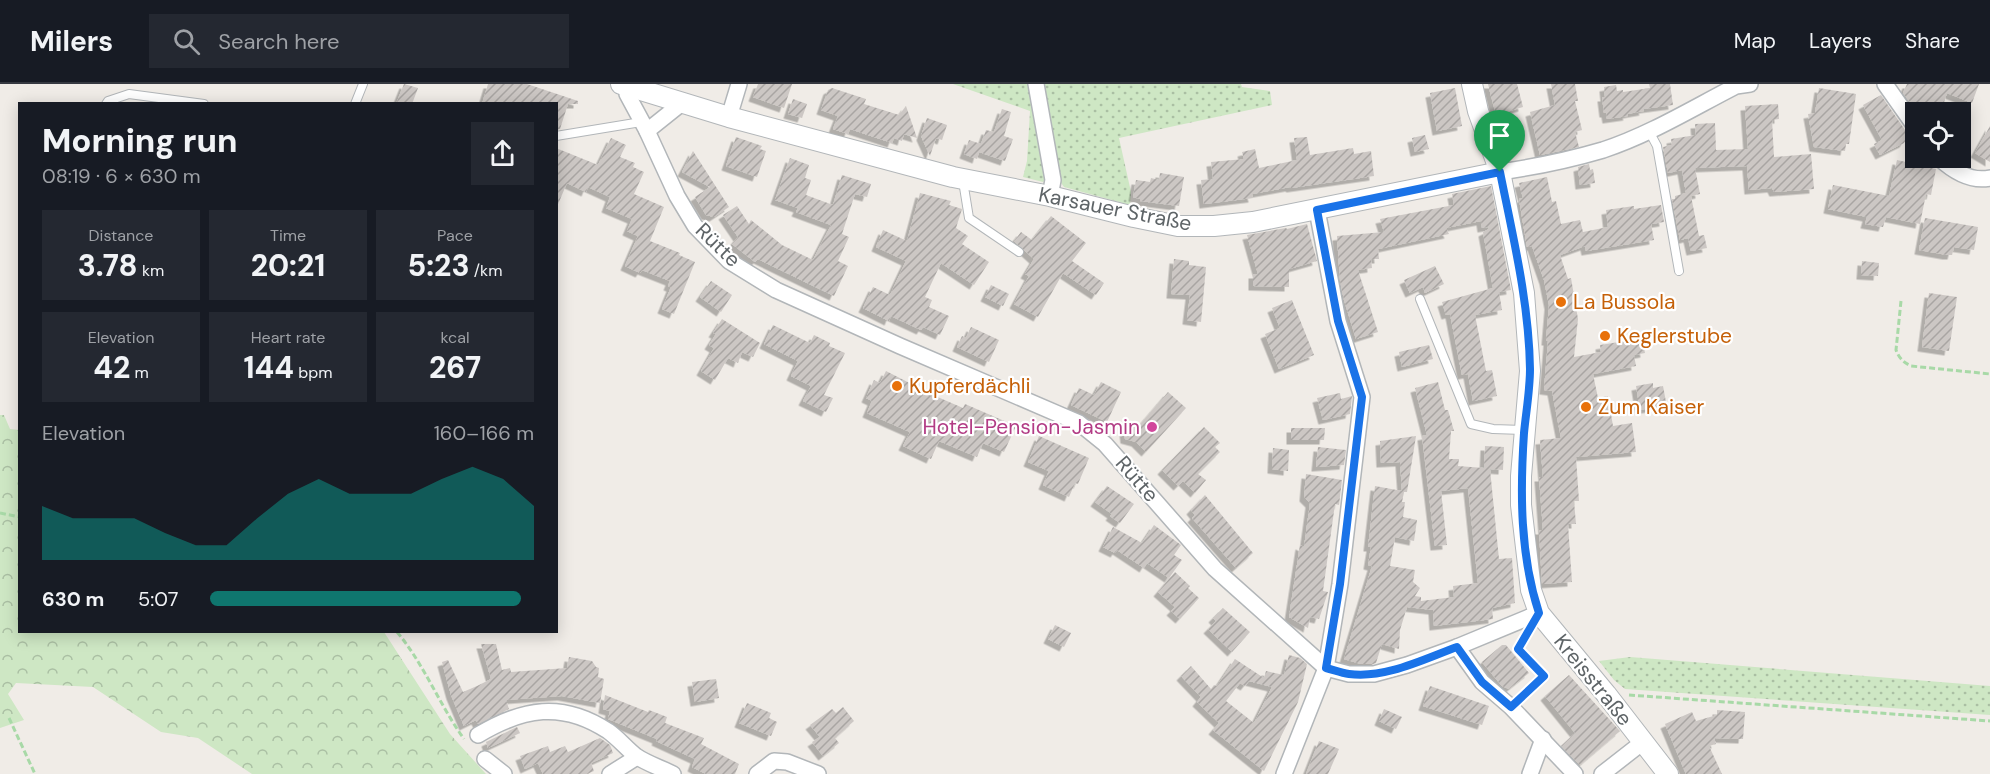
<!DOCTYPE html>
<html lang="en">
<head>
<meta charset="utf-8">
<style>
	body { margin:0; font-family:"DM Sans",sans-serif; background:#242831; color:#f1f3f6; height:100vh; display:flex; flex-direction:column; font-size:22px; white-space:nowrap }
	* { box-sizing:border-box; margin:0 }
	p { font-size:20px; color:#9ea1a6 }
	.icon { flex:none; width:33px; height:33px; fill:none; stroke:currentColor; stroke-width:2; stroke-linecap:round; stroke-linejoin:round }
	.map { position:relative; flex:1; overflow:hidden }
	.drawer { position:absolute; left:18px; top:18px; width:540px; height:531px; display:flex; flex-direction:column; background:#171b24; border-radius:0px; box-shadow:0 3px 15px #0003 }
	.drawer>* { flex:none }
	.fabs { position:absolute; left:1905px; top:18px; display:grid; gap:12px }
	.fabs a { display:grid; place-items:center; width:66px; height:66px; border-radius:0px; background:#171b24; box-shadow:0 3px 15px #0003; font-size:30px }
	.pin { position:absolute; display:grid; place-items:center; width:51px; height:51px; color:#fff; margin:-62px -26px; border-radius:50% 50% 50% 0; rotate:-45deg; box-shadow:0 0 6px #0007 }
	.pin .icon { rotate:45deg }
	.round { display:grid; place-items:center; flex:none; width:63px; height:63px; border-radius:0px; background:#242831 }
	.head { display:flex; align-items:center; justify-content:space-between; height:102px; padding:0 24px }
	h1 { font-size:33px; font-weight:800; line-height:45px }
	.metrics { display:grid; grid-template-columns:repeat(3,1fr); gap:9px; height:102px; padding:6px 24px }
	.metrics div { display:grid; align-content:center; border-radius:0px; background:#242831; text-align:center }
	.metrics b { font-size:30px; font-weight:800 }
	.metrics small { font-size:16px; font-weight:400 }
	.metrics p { font-size:16px }
	.chart { height:168px; padding:12px 24px }
	.chart p { display:flex; justify-content:space-between }
	.chart svg { width:100%; height:108px; margin-top:6px; fill:#0f766e; opacity:.7 }
	ul { padding:0 24px; list-style:none; font-size:20px }
	li { display:grid; grid-template-columns:96px 72px 1fr; align-items:center; height:45px }
	li i { height:15px; border-radius:8px; background:#0f766e }
	header { display:flex; align-items:center; gap:36px; box-sizing:border-box; height:84px; padding:0 30px; background:#171b24; border-bottom:2px solid #363941 }
	header strong { font-size:28px }
	nav { display:flex; gap:33px; margin-inline-start:auto; font-size:21px }
	.search { width:420px; height:54px; background:#242831; display:flex; align-items:center; gap:15px; box-sizing:border-box; padding:0 21px; border-radius:0px; color:#9ea1a6; font-size:22px }
	.map>svg:first-child { display:block }
	.grass { fill:url(#grass-dots) }
	.forest { fill:url(#forest-crowns) }
	.building { fill:url(#building-hatch); fill-rule:evenodd; filter:url(#shadow) }
	.lines { fill:none; stroke-linecap:round; stroke-linejoin:round }
	.service-casing { stroke:#b2b6b9; stroke-width:10 }
	.minor-casing { stroke:#b2b6b9; stroke-width:18 }
	.tertiary-casing { stroke:#b2b6b9; stroke-width:22 }
	.path { stroke:#a8d9a7; stroke-width:3; stroke-dasharray:6 3; stroke-linecap:butt }
	.service { stroke:#fff; stroke-width:8 }
	.minor { stroke:#fff; stroke-width:15 }
	.tertiary { stroke:#fff; stroke-width:20 }
	.route-casing { stroke:#fff; stroke-width:12 }
	.route { stroke:#1a73e8; stroke-width:8 }
	.food-dot { fill:#e8710a; stroke:#fff; stroke-width:2 }
	.hotel-dot { fill:#d1479c; stroke:#fff; stroke-width:2 }
	.labels { text-anchor:middle; stroke-width:4.5; stroke-linejoin:round; paint-order:stroke }
	.street-label { font-size:21px; fill:#5e6467; stroke:#fff }
	.food-label { font-size:21px; fill:#c56008; stroke:#fff; text-anchor:start }
	.hotel-label { font-size:21px; fill:#b23c85; stroke:#fff; text-anchor:end }
</style>
</head>
<body>
<header>
<strong>Milers</strong>
<div class="search"><svg class="icon" aria-label="search" viewBox="0 0 24 24"><circle cx="10" cy="10" r="6"/><path d="M15 15l6 6"/></svg>Search here</div>
<nav><a>Map</a><a>Layers</a><a>Share</a></nav>
</header>
<div class="map">
<svg width="1990" height="690" viewBox="0 0 1990 690">
	<defs>
		<pattern id="grass-dots" width="8" height="8" patternUnits="userSpaceOnUse" patternTransform="scale(1.5)"><rect width="8" height="8" fill="#cee7c4"/><path d="M2 2h.1M6 6h.1" fill="none" stroke="#aabfa3" stroke-width="1.8" stroke-linecap="round"/></pattern>
		<pattern id="forest-crowns" width="20" height="18" patternUnits="userSpaceOnUse" patternTransform="scale(1.5)"><rect width="20" height="18" fill="#cee7c4"/><path d="M2 6a3 3 0 1 1 6 0M12 15a3 3 0 1 1 6 0" fill="none" stroke="#aabfa3"/></pattern>
		<pattern id="building-hatch" width="6" height="6" patternUnits="userSpaceOnUse" patternTransform="scale(1.5)"><rect width="6" height="6" fill="#ccc7c4"/><path d="M-1 1l2-2M0 6l6-6M5 7l2-2" fill="none" stroke="#a9a5a3"/></pattern>
		<filter id="shadow"><feDropShadow dx="-4.5" dy="4.5" stdDeviation="0" flood-color="#0004"/></filter>
	</defs>
	<rect width="100%" height="100%" fill="#f0ece7"/>
	<g class="grass">
		<path d="M953,0H1032L1048,93L1043,98L1023,93L1027,77L1030,27Z"/>
		<path d="M1041,0H1241L1242,3L1270,7L1272,21L1119,54L1131,108L1130,121L1064,103L1059,96Z"/>
		<path d="M1630,573L1990,602V631L1625,605L1614,596L1599,577Z"/>
	</g>
	<path class="forest" d="M0,331H4L10,345L19,346L20,548H384L450,650L486,690H252L198,654L161,648L93,603L16,599L8,610L24,636L0,644Z"/>
	<g class="building">
		<path d="M404,0L418,4L412,20H396Z"/>
		<path d="M488,0H527L578,17V20H568L560,45L556,46V20H482Z"/>
		<path d="M758,0H792L784,24L753,13Z"/>
		<path d="M1488,0H1517L1523,23L1496,31Z"/>
		<path d="M1551,0H1575L1578,17H1575L1582,46L1575,48L1579,63L1540,71L1530,28L1555,21Z"/>
		<path d="M1649,0H1670L1673,21L1643,25L1644,27L1627,30L1628,32L1607,35L1606,29H1604L1602,13H1605L1604,3L1616,1L1617,7L1623,6V8L1650,4Z"/>
		<path d="M1907,0H1979L1972,19L1947,9L1941,28L1909,17L1903,9Z"/>
		<path d="M832,4L866,15L864,20L899,31L906,22L917,54L904,50L902,57L894,54L892,59L850,45L848,50L833,45L838,32L821,26L828,6Z"/>
		<path d="M1455,4L1462,42L1437,47L1430,9Z"/>
		<path d="M1819,4L1856,10L1849,60H1846L1845,67L1814,63L1808,30L1815,29Z"/>
		<path d="M1881,11L1907,49L1905,50L1907,54L1904,59L1880,71L1874,60L1882,56L1863,21Z"/>
		<path d="M793,15L807,20L802,34L788,30Z"/>
		<path d="M1778,20L1779,35L1772,36L1774,73L1811,70L1814,105L1774,108L1772,104L1749,106L1747,82L1695,84L1700,110L1691,112L1699,152L1704,151L1707,164L1691,167L1688,154L1680,156L1672,115H1675V112L1686,109L1682,86L1668,89L1663,63L1672,61L1671,55L1696,51L1695,40L1715,39L1716,66L1748,65L1745,22Z"/>
		<path d="M1002,25L1011,28L1004,52L1013,55L1005,77L979,68L977,75L964,70L969,56L981,60L986,46L994,48Z"/>
		<path d="M927,34L947,41L942,56L936,54L930,72L921,52Z"/>
		<path d="M1990,42V78L1975,69Z"/>
		<path d="M1425,51L1429,65L1415,68L1412,54Z"/>
		<path d="M736,53L762,62L760,65L766,67L757,93L726,82Z"/>
		<path d="M1307,53L1310,71L1353,64L1354,70L1371,67L1374,92L1291,104L1290,103L1252,110L1253,114L1204,120L1201,96L1213,95L1211,78L1244,75L1242,68L1255,65L1259,84L1297,76L1294,54Z"/>
		<path d="M611,54L626,61L620,73L635,79L633,83L644,88L634,110L664,123L650,157L680,169L679,171L695,178L674,230L662,225L671,203L668,202L670,197L642,186L640,189L625,182L638,152L627,147L632,135L606,124L610,113L588,103L586,108L567,99L556,125V64L598,81Z"/>
		<path d="M693,67L729,123L714,133L706,131L695,113L710,103L682,88Z"/>
		<path d="M790,74L809,81L805,94L811,96L806,111L833,121L842,91L871,100L867,113L855,110L842,150L849,153L838,177L848,182L834,212L758,175L755,178L732,160L738,153L723,131L737,122L749,140L751,136L782,161L813,176L831,141L796,128L798,124L775,116Z"/>
		<path d="M1897,76L1936,85L1931,111L1926,110L1920,140L1886,133L1883,143L1865,140L1867,133L1828,125L1833,101L1889,112Z"/>
		<path d="M1589,80L1590,86L1593,85L1595,99L1580,101L1578,83Z"/>
		<path d="M1160,89L1184,93L1179,122L1140,117V115L1133,113L1136,96L1150,98L1151,94L1159,96Z"/>
		<path d="M1547,93L1552,118L1556,117L1561,140L1580,136L1583,148L1608,143L1606,126L1634,122V125L1661,121L1664,138L1651,140L1654,156L1586,167L1585,162L1560,171L1568,195L1571,194L1578,235L1574,273L1601,268L1600,261L1632,256L1642,255L1645,269L1634,271L1636,282L1593,290L1598,314L1608,312L1613,342L1632,339L1636,368L1576,373L1579,417H1574L1576,440H1568L1572,498L1542,500L1539,446H1543L1539,393H1543L1540,356L1561,354L1552,307L1544,306L1548,257H1546L1549,221L1544,196L1532,162L1527,163L1519,115L1523,114L1519,99Z"/>
		<path d="M1491,102L1511,206L1499,208L1502,226L1475,231L1486,287L1492,286L1497,312L1473,317L1468,290L1462,291L1450,230L1446,231L1442,218L1493,204L1483,148L1489,145L1488,143L1482,144L1481,137L1446,144L1449,150L1378,165L1379,175H1371L1372,184L1358,186L1378,248L1356,255L1344,216L1340,197L1337,152L1384,148L1380,135L1454,121L1452,110Z"/>
		<path d="M920,109L951,117L949,121L962,125L956,144L968,152L962,160L989,178L974,201L941,179L925,213L932,216L929,223L949,232L940,251L923,243L921,246L891,232L889,237L863,224L873,203L890,211L906,177L876,163L883,146L907,157Z"/>
		<path d="M1051,132L1086,159L1072,177L1104,199L1096,211L1063,189L1038,233L1014,220L1029,192L1025,190L1034,175L1014,157L1021,148L1032,156Z"/>
		<path d="M1925,134L1978,143L1974,166L1954,163L1952,171H1947L1919,166Z"/>
		<path d="M1307,140L1317,177L1289,185V203L1253,202V190H1258L1247,151L1286,144L1287,145Z"/>
		<path d="M1174,175L1189,177V181L1206,183L1201,238L1187,236L1190,211L1171,210Z"/>
		<path d="M1862,177L1879,179L1878,192L1861,191Z"/>
		<path d="M1435,182L1444,200L1425,209L1423,203L1410,209L1404,196Z"/>
		<path d="M711,197L732,211L721,228L700,213Z"/>
		<path d="M991,201L1009,210L1003,222L985,213Z"/>
		<path d="M1929,209L1957,213L1949,267L1922,263Z"/>
		<path d="M1292,216L1314,271L1279,285L1265,250L1280,244L1272,224Z"/>
		<path d="M722,235L760,259L753,273L742,268L738,279L728,274L715,296L701,287L714,264L709,261L716,250L713,249Z"/>
		<path d="M773,241L810,259L814,251L830,259L829,262L845,269L824,311L833,314L826,328L803,317L811,302L791,292L798,277L764,260Z"/>
		<path d="M971,243L999,256L989,278L957,263L962,252L966,254Z"/>
		<path d="M1429,261L1433,275L1402,283L1399,268Z"/>
		<path d="M886,287L933,311L963,324L965,320L1016,342L1004,368L983,359L977,373L939,357L931,375L903,362L910,348L867,329L872,317L866,314L874,296L880,299Z"/>
		<path d="M1101,298L1121,308L1107,338L1071,321L1079,304L1094,311Z"/>
		<path d="M1438,298L1445,326H1448L1454,347H1451L1449,375H1459L1458,382L1484,384L1485,362L1504,363L1503,386L1490,385L1499,475L1512,474L1515,519L1492,524L1493,535L1434,542L1433,526L1407,523L1400,546L1399,565L1382,560L1376,579L1373,580H1361L1344,575L1372,482L1368,481L1371,463H1368L1375,402L1402,407L1400,378L1381,379L1380,357L1416,352L1407,408H1404L1402,418H1405L1403,433L1417,436L1414,457L1395,453L1390,482L1415,486L1413,498L1420,504L1415,512L1421,513V517L1454,513L1453,502L1478,499L1468,404L1441,407L1447,461L1435,462L1422,352L1427,351L1415,304Z"/>
		<path d="M1653,299V304L1663,302L1666,318L1656,319L1657,323L1640,326L1636,302Z"/>
		<path d="M1168,308L1186,324L1146,368L1136,358L1125,355L1124,346L1130,343H1138Z"/>
		<path d="M1340,309L1341,315L1352,312L1350,330L1323,336L1317,314Z"/>
		<path d="M1204,343L1220,359L1215,363L1220,368L1198,390L1206,396L1195,409L1183,397L1178,402L1162,386Z"/>
		<path d="M1291,344H1325L1324,356H1291Z"/>
		<path d="M1039,352L1089,374L1078,400L1075,399L1069,413L1043,401L1049,387L1028,378Z"/>
		<path d="M1318,363L1346,366L1344,381L1316,383Z"/>
		<path d="M1273,364L1289,366L1288,387L1272,385Z"/>
		<path d="M1306,390L1342,396L1339,421L1335,420L1323,507L1328,508L1319,535L1310,533L1308,544L1289,533L1300,461L1304,463L1310,419L1304,413Z"/>
		<path d="M1107,402L1134,420L1120,439L1110,432L1112,430L1095,418Z"/>
		<path d="M1205,411L1253,469L1236,484L1192,434L1195,431L1191,426Z"/>
		<path d="M1154,441L1181,461L1174,471L1182,476L1169,494L1147,479L1144,484L1117,466L1115,469L1103,463L1113,443L1142,459Z"/>
		<path d="M1175,488L1190,502L1188,504L1199,514L1180,535L1171,527L1175,523L1158,508Z"/>
		<path d="M1223,524L1250,548L1232,568L1208,545L1216,537L1213,534Z"/>
		<path d="M1055,541L1071,549L1064,563L1048,555Z"/>
		<path d="M481,560H496L502,586L510,584L511,588L567,584L569,573L592,577L596,583L599,584L598,593L604,595L600,619L562,612L506,616L509,625L478,640L476,636L464,642L451,611L442,578L448,576L463,608L477,602L491,595Z"/>
		<path d="M1502,561H1506L1529,589L1509,605L1502,602L1482,578Z"/>
		<path d="M1289,571L1300,574L1307,580L1298,618L1264,687L1213,646L1219,639L1197,618L1201,613L1181,592L1191,582L1211,605L1214,601L1217,602L1235,575L1264,594L1266,587L1284,591ZM1249,597L1272,603L1254,639L1226,617L1240,599L1245,602Z"/>
		<path d="M1569,591L1620,647L1580,681L1561,662L1575,649L1545,612Z"/>
		<path d="M716,595L719,614L695,618L692,598Z"/>
		<path d="M1430,602L1489,622L1482,641L1423,622Z"/>
		<path d="M605,611L648,628L649,626L667,633L665,639L704,654L701,660L739,680L735,690H706L692,683L695,675L656,657L657,655L608,635L610,627L603,625Z"/>
		<path d="M747,619L771,629L769,634L777,638L771,652L739,639Z"/>
		<path d="M843,623L854,637L835,654L839,659L823,672L812,658L820,653L810,641L832,625L836,629Z"/>
		<path d="M1384,625L1402,633L1396,645L1379,637Z"/>
		<path d="M1717,626L1745,628L1743,655L1714,654L1716,660L1709,662L1722,690H1686L1665,640L1692,628L1696,637L1717,631Z"/>
		<path d="M517,643L520,649L488,664L486,658Z"/>
		<path d="M600,654L610,661L613,669L591,679L594,687L587,690H543L538,679L525,685L520,672L548,662L550,668L565,662L568,668Z"/>
		<path d="M1319,657L1339,665L1332,681L1328,690H1306Z"/>
	</g>
	<g class="lines">
		<defs>
			<g id="service">
				<path d="M106,20L108,17L129,10L204,20"/>
				<path d="M355,20L363,0"/>
				<path d="M1649,47L1657,62L1679,187"/>
				<path d="M556,52L635,39L640,35"/>
				<path d="M963,97L969,134L1019,168"/>
				<path d="M1420,215L1471,340L1493,345L1523,346"/>
				<path d="M1511,623L1544,592"/>
			</g>
			<g id="minor">
				<path d="M1036,0L1053,96L1050,112"/>
				<path d="M1885,0L1916,44"/>
				<path d="M627,2V10L647,47L677,112L695,142L729,177L776,206L900,262L1079,339L1105,360L1215,485L1326,584L1349,590H1374L1407,581L1457,563L1539,529"/>
				<path d="M729,33L739,0"/>
				<path d="M647,47L682,19"/>
				<path d="M1939,74C1953,87 1971,98 1990,94"/>
				<path d="M1500,88C1535,83 1569,76 1603,66C1649,51 1693,24 1736,2L1750,0"/>
				<path d="M1457,563L1482,598L1511,623L1575,690"/>
				<path d="M478,651C523,624 562,617 608,647C618,654 626,664 636,672C646,679 661,684 673,690"/>
				<path d="M485,675L504,690"/>
				<path d="M610,690L637,673"/>
				<path d="M757,690L774,677L787,678L818,690"/>
				<path d="M1284,690L1326,584L1340,500L1362,313L1338,237L1317,126"/>
				<path d="M1530,690L1543,655"/>
				<path d="M1602,690L1643,658"/>
			</g>
			<g id="tertiary">
				<path d="M621,0L729,33L953,93L1050,112L1134,133L1178,142H1214L1253,138L1500,88"/>
				<path d="M1472,0L1478,27L1500,88L1524,209L1530,287L1521,392V421L1531,506L1539,529L1606,610L1668,690"/>
			</g>
		</defs>
		<use href="#service" class="service-casing"/>
		<use href="#minor" class="minor-casing"/>
		<use href="#tertiary" class="tertiary-casing"/>
		<g class="path">
			<path d="M1901,217L1896,266C1899,274 1903,278 1911,282L1990,290"/>
			<path d="M0,429L20,433"/>
			<path d="M397,548C424,580 439,620 464,655"/>
			<path d="M1526,551L1518,565L1536,584"/>
			<path d="M1629,611L1990,637"/>
			<path d="M9,634L35,690"/>
		</g>
		<use href="#service" class="service"/>
		<use href="#minor" class="minor"/>
		<use href="#tertiary" class="tertiary"/>
	</g>
	<g class="lines">
		<defs>
			<path id="route" d="M1500,88C1513,153 1529,218 1530,285C1530,306 1526,328 1524,349C1520,409 1520,471 1539,529L1518,565L1544,592L1511,623L1482,598L1457,563C1424,575 1385,595 1349,590C1341,589 1334,586 1326,584L1340,500L1362,313L1338,237L1317,126Z"/>
		</defs>
		<use href="#route" class="route-casing"/>
		<use href="#route" class="route"/>
	</g>
	<g class="food-dot">
		<circle cx="1561" cy="218" r="6"/>
		<circle cx="1605" cy="252" r="6"/>
		<circle cx="897" cy="302" r="6"/>
		<circle cx="1586" cy="323" r="6"/>
	</g>
	<circle class="hotel-dot" cx="1152" cy="343" r="6"/>
	<g class="labels">
		<g class="street-label">
			<text transform="translate(1115 125) rotate(11)" y="7">Karsauer Straße</text>
			<text transform="translate(718 161) rotate(44)" y="7">Rütte</text>
			<text transform="translate(1137 395) rotate(49)" y="7">Rütte</text>
			<text transform="translate(1593 596) rotate(51)" y="7">Kreisstraße</text>
		</g>
		<g class="food-label">
			<text x="1573" y="225">La Bussola</text>
			<text x="1617" y="259">Keglerstube</text>
			<text x="909" y="309">Kupferdächli</text>
			<text x="1598" y="330">Zum Kaiser</text>
		</g>
		<g class="hotel-label">
			<text x="1140" y="350">Hotel-Pension-Jasmin</text>
		</g>
	</g>
</svg>
<div class="fabs">
<a><svg class="icon" aria-label="locate" viewBox="0 0 24 24"><circle cx="12" cy="12" r="6"/><path d="M12 2v4M12 18v4M2 12h4M18 12h4"/></svg></a>
</div>
<div class="pin" style="left:1500px;top:88px;background:#1e9e55"><svg class="icon" aria-label="arrive" viewBox="0 0 24 24"><path d="M6 21V4h12l-3 4 3 4H6"/></svg></div>
<section class="drawer">
<div class="head"><div><h1>Morning run</h1><p>08:19 · 6 × 630 m</p></div><a class="round"><svg class="icon" aria-label="share" viewBox="0 0 24 24"><path d="M12 15V3M7 8l5-5 5 5M5 13v7h14v-7"/></svg></a></div>
<div class="metrics">
<div><p>Distance</p><b>3.78<small> km</small></b></div>
<div><p>Time</p><b>20:21</b></div>
<div><p>Pace</p><b>5:23<small> /km</small></b></div>
</div>
<div class="metrics">
<div><p>Elevation</p><b>42<small> m</small></b></div>
<div><p>Heart rate</p><b>144<small> bpm</small></b></div>
<div><p>kcal</p><b>267</b></div>
</div>
<div class="chart"><p><span>Elevation</span>160–166 m</p>
<svg viewBox="0 0 160 44" preserveAspectRatio="none"><path d="M0 44V22L10 27L20 27L30 27L40 33L50 38L60 38L70 27L80 17L90 11L100 17L110 17L120 17L130 11L140 6L150 11L160 22V44z"/></svg>
</div>
<ul>
<li><b>630 m</b>5:07<i style="width:96%"></i></li>
</ul>
</section>
</div>
</body>
</html>
